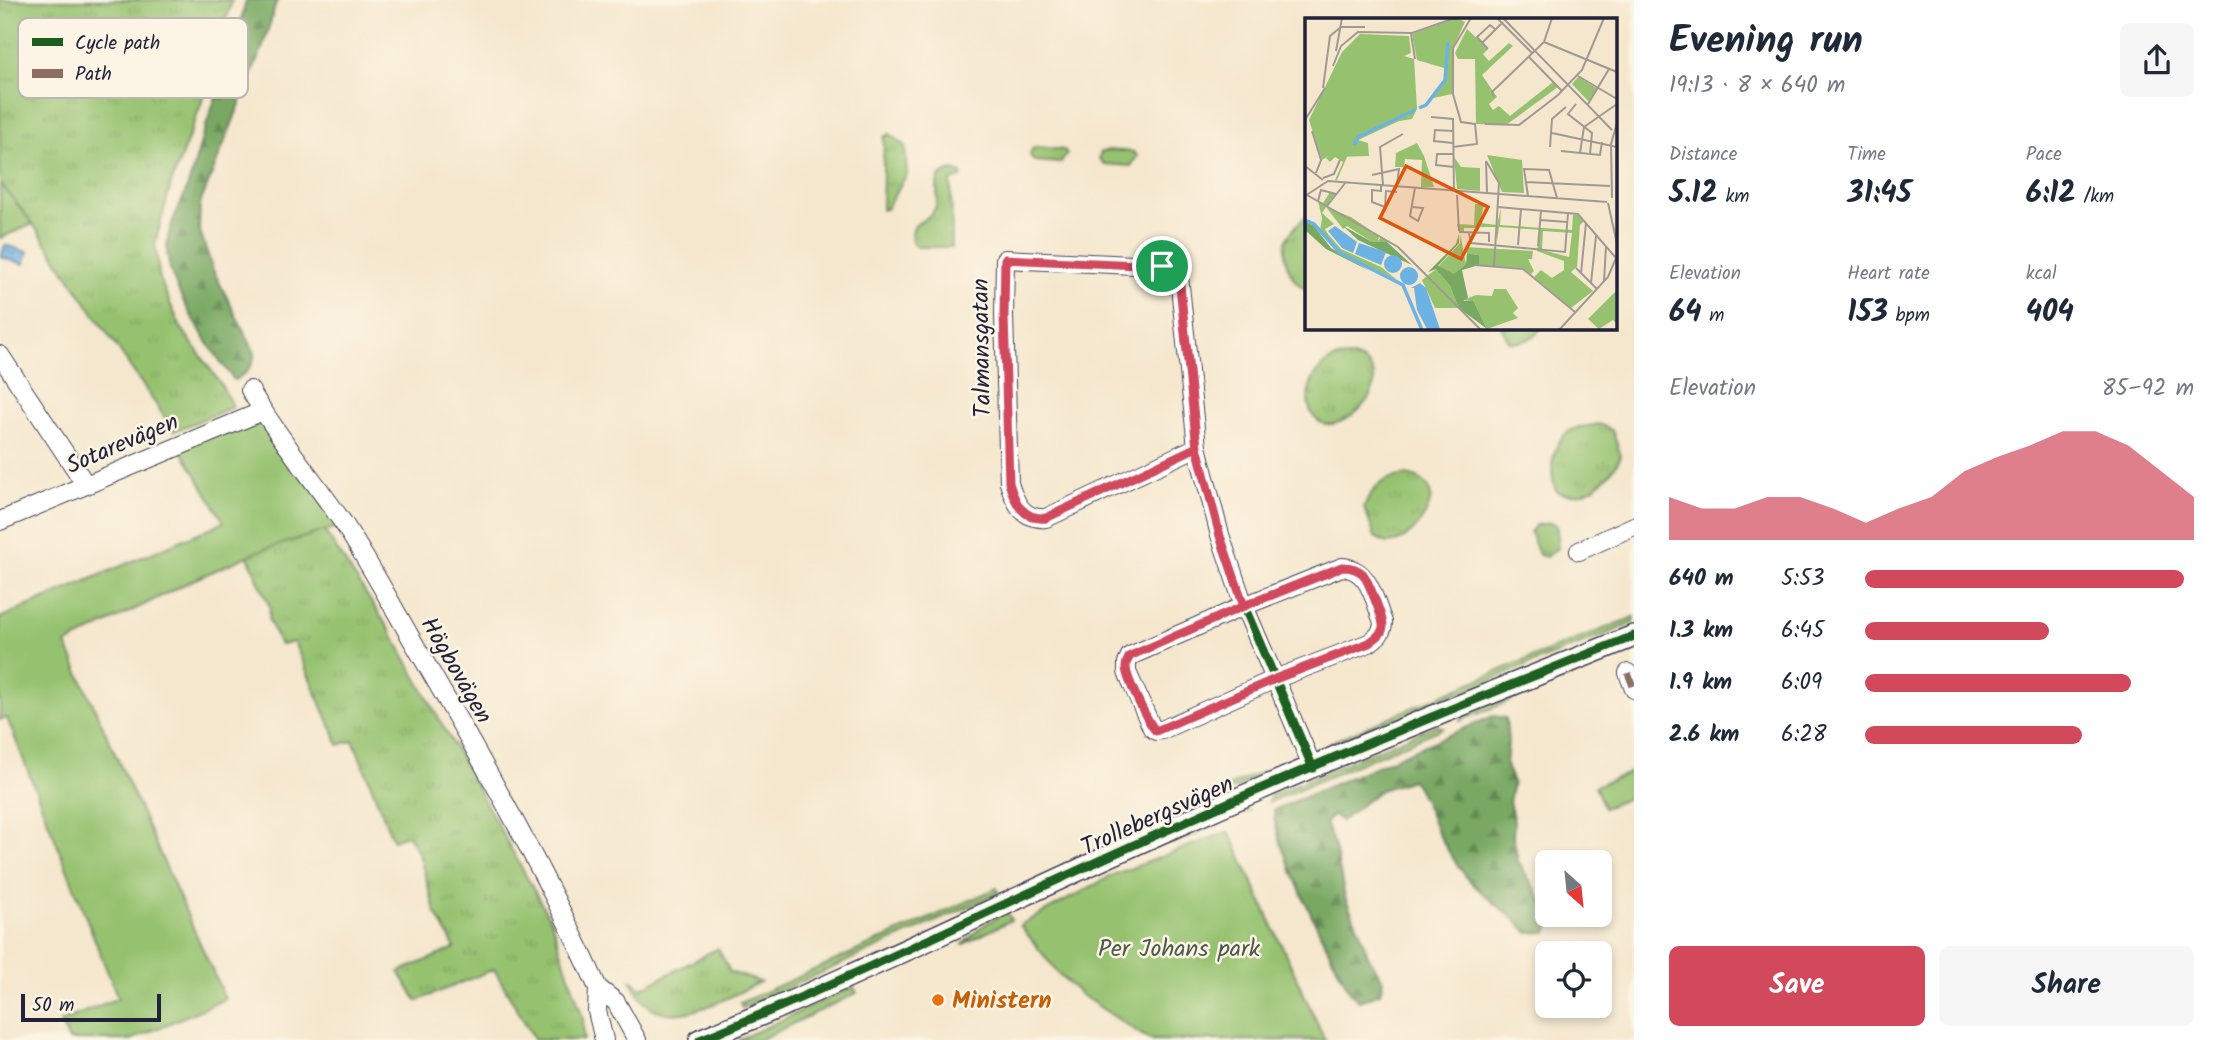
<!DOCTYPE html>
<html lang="en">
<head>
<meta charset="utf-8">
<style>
	body { margin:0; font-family:Kalam,sans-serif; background:#f6f6f7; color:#1f2937; height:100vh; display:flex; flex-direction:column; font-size:26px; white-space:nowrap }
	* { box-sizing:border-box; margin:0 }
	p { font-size:23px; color:#747a83 }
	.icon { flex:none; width:38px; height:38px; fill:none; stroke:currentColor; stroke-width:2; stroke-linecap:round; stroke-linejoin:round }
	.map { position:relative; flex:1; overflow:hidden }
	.panel { display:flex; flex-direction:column; background:#fff; width:595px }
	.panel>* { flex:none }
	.needle { width:46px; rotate:153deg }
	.controls { position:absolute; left:1535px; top:850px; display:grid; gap:14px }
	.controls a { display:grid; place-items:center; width:77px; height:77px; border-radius:10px; background:#fff; box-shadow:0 4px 10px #0003; font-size:35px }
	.scale { position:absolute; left:21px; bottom:18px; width:140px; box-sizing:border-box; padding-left:7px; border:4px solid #22223b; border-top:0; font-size:19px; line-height:24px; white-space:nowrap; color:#22223b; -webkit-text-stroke:5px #fcf5e5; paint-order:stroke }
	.pin { position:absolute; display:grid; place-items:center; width:60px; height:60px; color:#fff; margin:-30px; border:4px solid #fff; border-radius:50%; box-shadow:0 2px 7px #0007 }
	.round { display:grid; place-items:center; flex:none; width:74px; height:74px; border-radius:10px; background:#f6f6f7 }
	.headline { display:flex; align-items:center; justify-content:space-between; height:119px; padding:0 35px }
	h1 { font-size:38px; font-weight:700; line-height:52px }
	.figures { display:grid; grid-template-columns:repeat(3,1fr); gap:10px; height:119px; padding:7px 35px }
	.figures div { display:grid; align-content:center }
	.figures b { font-size:30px; font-weight:700 }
	.figures small { font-size:19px; font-weight:400 }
	.figures p { font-size:19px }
	.chart { height:196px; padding:14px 35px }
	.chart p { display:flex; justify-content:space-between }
	.chart svg { width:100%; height:126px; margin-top:7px; fill:#d1495b; opacity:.7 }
	.button { display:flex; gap:14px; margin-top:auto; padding:14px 35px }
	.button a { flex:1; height:80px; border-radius:10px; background:#d1495b; color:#fff; font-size:28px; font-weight:700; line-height:80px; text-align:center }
	.button a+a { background:#f6f6f7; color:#1f2937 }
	ul { padding:0 35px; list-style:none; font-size:23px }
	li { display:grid; grid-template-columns:112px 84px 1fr; align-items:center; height:52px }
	li i { height:18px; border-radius:9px; background:#d1495b }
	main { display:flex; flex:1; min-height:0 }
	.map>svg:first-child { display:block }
	.grass { fill:url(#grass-tufts); stroke:#5c7255; stroke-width:2 }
	.forest { fill:url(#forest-firs); stroke:#4d654e; stroke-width:2 }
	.green { fill:#96c26f; stroke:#5c7255; stroke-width:2 }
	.water { fill:url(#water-ripples); stroke:#476a8e; stroke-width:2 }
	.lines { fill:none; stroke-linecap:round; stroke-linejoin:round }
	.minor-casing { stroke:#424051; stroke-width:20 }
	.tertiary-casing { stroke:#424051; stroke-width:24 }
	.minor { stroke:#fff; stroke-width:18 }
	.tertiary { stroke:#fff; stroke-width:21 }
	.quiet { stroke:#8d6e63; stroke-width:7; stroke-dasharray:14 7; stroke-linecap:butt }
	.cycleway-casing { stroke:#fcf5e5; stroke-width:13 }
	.cycleway { stroke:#1b5e20; stroke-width:9 }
	.route-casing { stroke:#fff; stroke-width:14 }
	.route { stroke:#d1495b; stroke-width:9 }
	.food-dot { fill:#e8710a; stroke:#fcf5e5; stroke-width:2.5 }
	.labels { text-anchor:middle; stroke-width:5; stroke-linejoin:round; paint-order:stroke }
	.street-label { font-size:24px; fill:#22223b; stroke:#fcf5e5 }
	.park-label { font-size:24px; fill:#4b5a4d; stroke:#fcf5e5 }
	.food-label { font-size:24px; font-weight:bold; fill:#c56008; stroke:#fcf5e5; text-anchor:start }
	.inset-river { fill:none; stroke:#6cb2e2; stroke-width:3.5 }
	.inset-road { fill:none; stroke:#a19893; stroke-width:2 }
	.view { fill:#de560e; fill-opacity:0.15; stroke:#de560e; stroke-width:3.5 }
	.inset-edge { fill:none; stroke:#22223b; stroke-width:3.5 }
	.key { fill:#fcf5e5; stroke:#bbb6b2; stroke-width:2 }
	.key-label { font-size:19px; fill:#22223b }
</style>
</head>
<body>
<main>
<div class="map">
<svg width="1634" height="1040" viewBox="0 0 1634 1040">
	<defs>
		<pattern id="grass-tufts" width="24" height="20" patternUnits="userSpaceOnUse" patternTransform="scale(1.75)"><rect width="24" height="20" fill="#96c26f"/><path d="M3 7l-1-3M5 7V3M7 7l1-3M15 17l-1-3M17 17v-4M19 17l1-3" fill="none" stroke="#81a661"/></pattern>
		<pattern id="forest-firs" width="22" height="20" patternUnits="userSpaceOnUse" patternTransform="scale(1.75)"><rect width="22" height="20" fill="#78a862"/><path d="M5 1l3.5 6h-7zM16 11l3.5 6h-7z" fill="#628852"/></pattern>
		<pattern id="water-ripples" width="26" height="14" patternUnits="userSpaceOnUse" patternTransform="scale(1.75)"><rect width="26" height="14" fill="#6cb2e2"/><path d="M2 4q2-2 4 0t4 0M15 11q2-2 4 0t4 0" fill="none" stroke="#5890b8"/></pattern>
	</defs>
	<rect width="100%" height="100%" fill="#fcf5e5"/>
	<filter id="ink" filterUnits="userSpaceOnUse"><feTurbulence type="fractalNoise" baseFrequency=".0143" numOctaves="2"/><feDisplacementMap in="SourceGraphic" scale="14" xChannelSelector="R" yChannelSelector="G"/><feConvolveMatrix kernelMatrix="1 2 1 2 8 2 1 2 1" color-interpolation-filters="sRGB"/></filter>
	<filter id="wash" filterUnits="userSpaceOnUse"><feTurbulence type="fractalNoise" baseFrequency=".00686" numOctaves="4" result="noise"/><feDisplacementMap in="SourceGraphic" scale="28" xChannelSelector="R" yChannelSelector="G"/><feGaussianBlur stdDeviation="1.57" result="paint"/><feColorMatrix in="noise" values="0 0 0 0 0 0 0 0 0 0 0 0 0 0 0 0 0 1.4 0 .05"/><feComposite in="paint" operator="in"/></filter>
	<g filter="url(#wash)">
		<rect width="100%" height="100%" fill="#f5e7cd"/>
		<g class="grass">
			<path d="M0,0H232L201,104L171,184L155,244L160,280L180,326L220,383L233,407L174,431L33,224L0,183Z"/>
			<path d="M890,134L905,146L907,174L886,209L882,210L884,137Z"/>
			<path d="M1039,147L1064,150L1067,153L1061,163L1034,161L1030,155L1032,149Z"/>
			<path d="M1109,150L1134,152L1137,156L1131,166L1104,164L1099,158L1101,152Z"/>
			<path d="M954,170L961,173L962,177L951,181L952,247H917L912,243C910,219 922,225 933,212C945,196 925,175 954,170Z"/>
			<path d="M1307,216V289C1292,284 1284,262 1285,247C1285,236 1298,223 1307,216Z"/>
			<path d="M1501,327H1542C1533,339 1525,343 1510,342Z"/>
			<path d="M1353,357C1408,375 1342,441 1317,420C1299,404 1311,369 1332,360C1338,357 1347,357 1353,357Z"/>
			<path d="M1599,424L1612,430L1621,456C1609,480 1584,503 1556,491C1549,472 1551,442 1571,430C1578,426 1591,426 1599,424Z"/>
			<path d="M259,431L391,632L551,921L583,1018L584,1040H535L494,969L417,1001L399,972L455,948L435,911L419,853L407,835L393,840L353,740L339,745L294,642L280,645L269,620L270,607L249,559L188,454Z"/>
			<path d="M1406,475C1447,481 1429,518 1407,536C1402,541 1394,542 1386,543L1375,537L1364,507C1375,484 1381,479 1406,475Z"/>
			<path d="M1551,523L1556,525L1558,538L1557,548L1546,557L1539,555L1530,532L1536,525Z"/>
			<path d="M1634,617V623L1520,668L1348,741L1329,743L1518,663Z"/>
			<path d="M1634,644V651L1460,721L1463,714Z"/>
			<path d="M1436,725L1443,728L1269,802L1271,795Z"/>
			<path d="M1283,763L1270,774L1162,820L1160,816Z"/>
			<path d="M1243,808L1249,811L1173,844L1170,839Z"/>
			<path d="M997,888L999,893L742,1008L740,1003Z"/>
			<path d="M1007,911L1011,920L962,945L981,927Z"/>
			<path d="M718,948L730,972L760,982C731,996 674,1032 644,1002C639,996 634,987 630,979L642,988Z"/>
			<path d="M854,987L857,993L759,1040H738Z"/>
		</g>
		<g class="forest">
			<path d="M246,0H277L263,46L200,204L199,228L213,270L255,353C253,367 246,374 234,380C212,351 166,284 167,248C167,227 180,207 187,188C194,170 198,150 204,132C218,88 236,46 246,0Z"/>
			<path d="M1493,716L1506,718L1508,742L1506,766L1513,782L1509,802L1514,821L1513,836L1518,861L1543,902L1551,924L1547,932L1528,933C1510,911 1482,898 1464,874C1454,860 1443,844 1436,828C1427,811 1424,795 1412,780L1380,790L1341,821L1334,815L1325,823L1335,847L1345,898L1360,931L1368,956L1383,980L1380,993L1359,1001L1350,992C1333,959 1271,841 1274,810Z"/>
		</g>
		<g class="green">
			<path d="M0,183L33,224L0,238Z"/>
			<path d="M263,411L344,525L259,551L193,580L66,644L225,999L131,1040H69L60,1022L118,998L7,718L0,720V618L224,522L179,446Z"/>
			<path d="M1634,771V796L1604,808L1595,786Z"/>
			<path d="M1229,831L1325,1040H1150L1080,994L1057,972L1020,925L1113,875Z"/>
		</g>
		<path class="water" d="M5,245L28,252L24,264L1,257Z"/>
	</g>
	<g filter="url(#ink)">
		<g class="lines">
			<defs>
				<g id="minor">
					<path d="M0,355L86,485"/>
					<path d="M250,390C278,437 313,479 344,524C372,567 396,613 422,657C485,765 546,874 598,988"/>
					<path d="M1197,447L1046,518C1023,520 1015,503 1009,483L1004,315L1005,259L1178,267L1197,447L1220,535L1244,606L1313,768"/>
					<path d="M0,521L263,411"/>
					<path d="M1579,551L1634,526"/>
					<path d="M1342,567C1370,569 1374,600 1383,622C1383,633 1377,637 1369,643L1275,679L1162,730L1156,731L1152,728L1127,672V663L1130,656L1244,606Z"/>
					<path d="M1628,673L1634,689"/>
					<path d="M604,1040L597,1011L598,988L616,1002L637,1040"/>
				</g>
				<path id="tertiary" d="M700,1040C861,975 1015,897 1174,827C1325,759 1480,697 1634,636"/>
			</defs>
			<use href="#minor" class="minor-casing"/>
			<use href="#tertiary" class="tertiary-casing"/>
			<use href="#minor" class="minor"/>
			<use href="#tertiary" class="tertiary"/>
			<path class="quiet" d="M1628,673L1634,689"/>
			<defs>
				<g id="cycleway">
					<path d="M1197,447L1046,518C1023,520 1015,503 1009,483L1004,315L1005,259L1178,267L1197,447L1220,535L1244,606L1313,768"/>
					<path d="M700,1040C861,975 1015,897 1174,827C1325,759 1480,697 1634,636"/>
				</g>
			</defs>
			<use href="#cycleway" class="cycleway-casing"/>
			<use href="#cycleway" class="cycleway"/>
		</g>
	</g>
	<g class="lines" filter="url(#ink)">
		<defs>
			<path id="route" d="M1162,266L1005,259L1004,315L1009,483C1015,503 1023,520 1046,518L1197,447L1220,536L1244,606L1130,656C1128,660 1126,661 1126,667C1126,678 1148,723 1156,731L1275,679L1369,643C1375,638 1382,635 1383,627C1384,619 1368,581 1363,574C1357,568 1350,567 1342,567L1244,606L1220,536L1197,447L1178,267L1162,266"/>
		</defs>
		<use href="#route" class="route-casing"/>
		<use href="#route" class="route"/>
	</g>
	<circle class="food-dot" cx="938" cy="1000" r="7"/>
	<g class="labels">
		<g class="street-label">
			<text transform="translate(981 348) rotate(-91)" y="8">Talmansgatan</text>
			<text transform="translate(122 443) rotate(-23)" y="8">Sotarevägen</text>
			<text transform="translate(457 670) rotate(60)" y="8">Högbovägen</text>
			<text transform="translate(1157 815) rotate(-24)" y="8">Trollebergsvägen</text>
		</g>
		<g class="park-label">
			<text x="1179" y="956">Per Johans park</text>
		</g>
		<g class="food-label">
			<text x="952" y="1008">Ministern</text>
		</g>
	</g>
	<g transform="translate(1305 18)">
		<rect width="312" height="312" fill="#f5e7cd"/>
		<path d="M152,0L160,4L147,32V76L124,81L139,61V50L112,42L107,16ZM55,16L104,18L106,35L99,38L109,41L112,91L107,101L88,104L53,122L45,132L32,162H30L38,144L30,139L44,126L17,142L4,102L37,34ZM149,139L156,149L175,150V173L152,171ZM25,174L30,176L17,195L29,206L20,211L23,216L36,231L76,249L92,262L35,234L15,213L17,200L13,183L18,185ZM21,189L46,199L74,218L73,223L76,219L84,224H67L42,208L38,211ZM155,215L161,246L148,257L133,249L155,225ZM131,251L145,268L154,290H130L117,262ZM189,271H201L213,290L208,295L213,300L182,311L168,282H158L171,277L187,278Z" fill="#96c26f"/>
		<path d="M0,204L8,207L26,230L65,253L21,231L0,212ZM38,208L67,224H82L107,247L53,222ZM154,216V225L133,248L149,256L161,246L162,235L174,237V247L157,252L163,280L158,283L168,282L182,311L154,290L145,268L131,251L123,254L151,226Z" fill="#78a862"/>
		<path d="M162,11L183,31L178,36L184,43L204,25L208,28L177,57L192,79L184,86L188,92L194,88L205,98L248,64L253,69L201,107L171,106L170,41H153L150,35ZM273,59L293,71L284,84L267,66ZM112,88L107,97L53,122L63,125L64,138L30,139L25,144L21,140L68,105ZM112,125L119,138L129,169H116L117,142L100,141L99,149H90L91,135ZM182,137L217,142L219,175L197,174ZM170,186H179L175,205L192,207L196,190L195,207L267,212L268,197H274L279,203L275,207L272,249L266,254L288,273L266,290L229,259L236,252L247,260L259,252V243L232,233L235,212L194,209L192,224V209H175L172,215V210H159V214H154L152,206L169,207ZM238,213L267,215L264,239L237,232ZM160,229L228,233L227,241H223L229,253L226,256L217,250L174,247V237L162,236ZM311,273V305L308,302L294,311L283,301Z" fill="#96c26f" fill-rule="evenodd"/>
		<path d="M30,208L52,224L48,235L37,230L23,213ZM54,225L81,234L76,247L50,236ZM79 246a9 9 0 1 1 18 0a9 9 0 1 1-18 0ZM95 258a9 9 0 1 1 18 0a9 9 0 1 1-18 0ZM115,265L121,270L135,311H122L112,292L109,270H106Z" fill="#6cb2e2"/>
		<path class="inset-river" d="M114,90L121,87L140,62L143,24M49,127L53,119L110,92M0,202L9,206L35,235L98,267L117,312"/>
		<path class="inset-road" d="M192,0L227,35M198,0L307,112M106,16L110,41M239,24L312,54M177,25L198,4M183,31L172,19L185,7L191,12M31,33L37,0M224,39L257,73M28,48L36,28L53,14L107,15L150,0M273,58L312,81M18,70L25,18L36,9H60M189,78L187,74L239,24L247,0M271,86L263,96L287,115L285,136M283,86L304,51M126,99L148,101L149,172M0,102L20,70M180,106L214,107L253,77L277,52L299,0M7,113L16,142L11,155M148,113L130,112L129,123L148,125M247,115L312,129M148,129L172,126L170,106L156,104L148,76V30L166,0M245,129L247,101L261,89M256,133L295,137L297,124M275,135L279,109L312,86M149,136H132L131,147L149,149M181,143L194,165L189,249M181,143L182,175M0,148L18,162M67,157L94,151L92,166M18,160L29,156L35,142M221,164L305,168M76,167V173L67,172V184L80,189L81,173L92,174M78,167L75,129L98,116M2,177L93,229L176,312M152,177L154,213M0,178L23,163L302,184M223,178L219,151L244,152L252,180M307,180L306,126L312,105M13,183L16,172L31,176M303,185L312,226M22,188L41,164M108,189L118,190L113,203L105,198L110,170M193,189L273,196L311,240M235,202L262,204M154,214L184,215V224M164,215L166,225L260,234L263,195M213,227L216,191M233,228L236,193M170,247L218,251L270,294M271,250L292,271M276,255L281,205M299,263L301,228M286,265L291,218M254,312L303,259L311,240"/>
		<path class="view" d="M101,148L183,189L156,241L75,200Z"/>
		<rect width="312" height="312" class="inset-edge"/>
	</g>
	<rect x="18" y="18" width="230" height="80" rx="10" class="key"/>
	<rect x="32" y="38" width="31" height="8" fill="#1b5e20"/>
	<rect x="32" y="69" width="31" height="9" fill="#8d6e63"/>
	<g class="key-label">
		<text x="75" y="49">Cycle path</text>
		<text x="75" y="80">Path</text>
	</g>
</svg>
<div class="controls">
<a><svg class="needle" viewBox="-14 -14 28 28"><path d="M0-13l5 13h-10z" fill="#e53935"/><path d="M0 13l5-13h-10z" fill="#747a83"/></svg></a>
<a><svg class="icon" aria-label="locate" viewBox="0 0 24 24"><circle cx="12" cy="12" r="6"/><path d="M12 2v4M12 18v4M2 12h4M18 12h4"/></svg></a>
</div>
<div class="scale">50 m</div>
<div class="pin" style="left:1162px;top:266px;background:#1e9e55"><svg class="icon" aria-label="arrive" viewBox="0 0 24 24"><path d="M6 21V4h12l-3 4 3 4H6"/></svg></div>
</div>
<section class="panel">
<div class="headline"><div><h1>Evening run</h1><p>19:13 · 8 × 640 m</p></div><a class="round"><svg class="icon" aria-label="share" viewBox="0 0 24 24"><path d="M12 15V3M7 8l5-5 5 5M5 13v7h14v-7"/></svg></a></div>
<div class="figures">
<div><p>Distance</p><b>5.12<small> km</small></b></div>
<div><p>Time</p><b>31:45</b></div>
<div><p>Pace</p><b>6:12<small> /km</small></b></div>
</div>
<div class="figures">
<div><p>Elevation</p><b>64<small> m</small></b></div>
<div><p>Heart rate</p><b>153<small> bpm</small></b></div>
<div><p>kcal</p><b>404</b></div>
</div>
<div class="chart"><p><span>Elevation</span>85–92 m</p>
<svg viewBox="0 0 160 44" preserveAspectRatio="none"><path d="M0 44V29L10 33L20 33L30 29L40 29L50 33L60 38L70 33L80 29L90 20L100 15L110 11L120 6L130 6L140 11L150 20L160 29V44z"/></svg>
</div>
<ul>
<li><b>640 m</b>5:53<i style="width:97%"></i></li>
<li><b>1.3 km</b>6:45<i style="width:56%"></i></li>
<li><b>1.9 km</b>6:09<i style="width:81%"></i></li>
<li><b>2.6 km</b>6:28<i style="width:66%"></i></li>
</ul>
<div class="button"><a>Save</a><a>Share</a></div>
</section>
</main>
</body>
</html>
